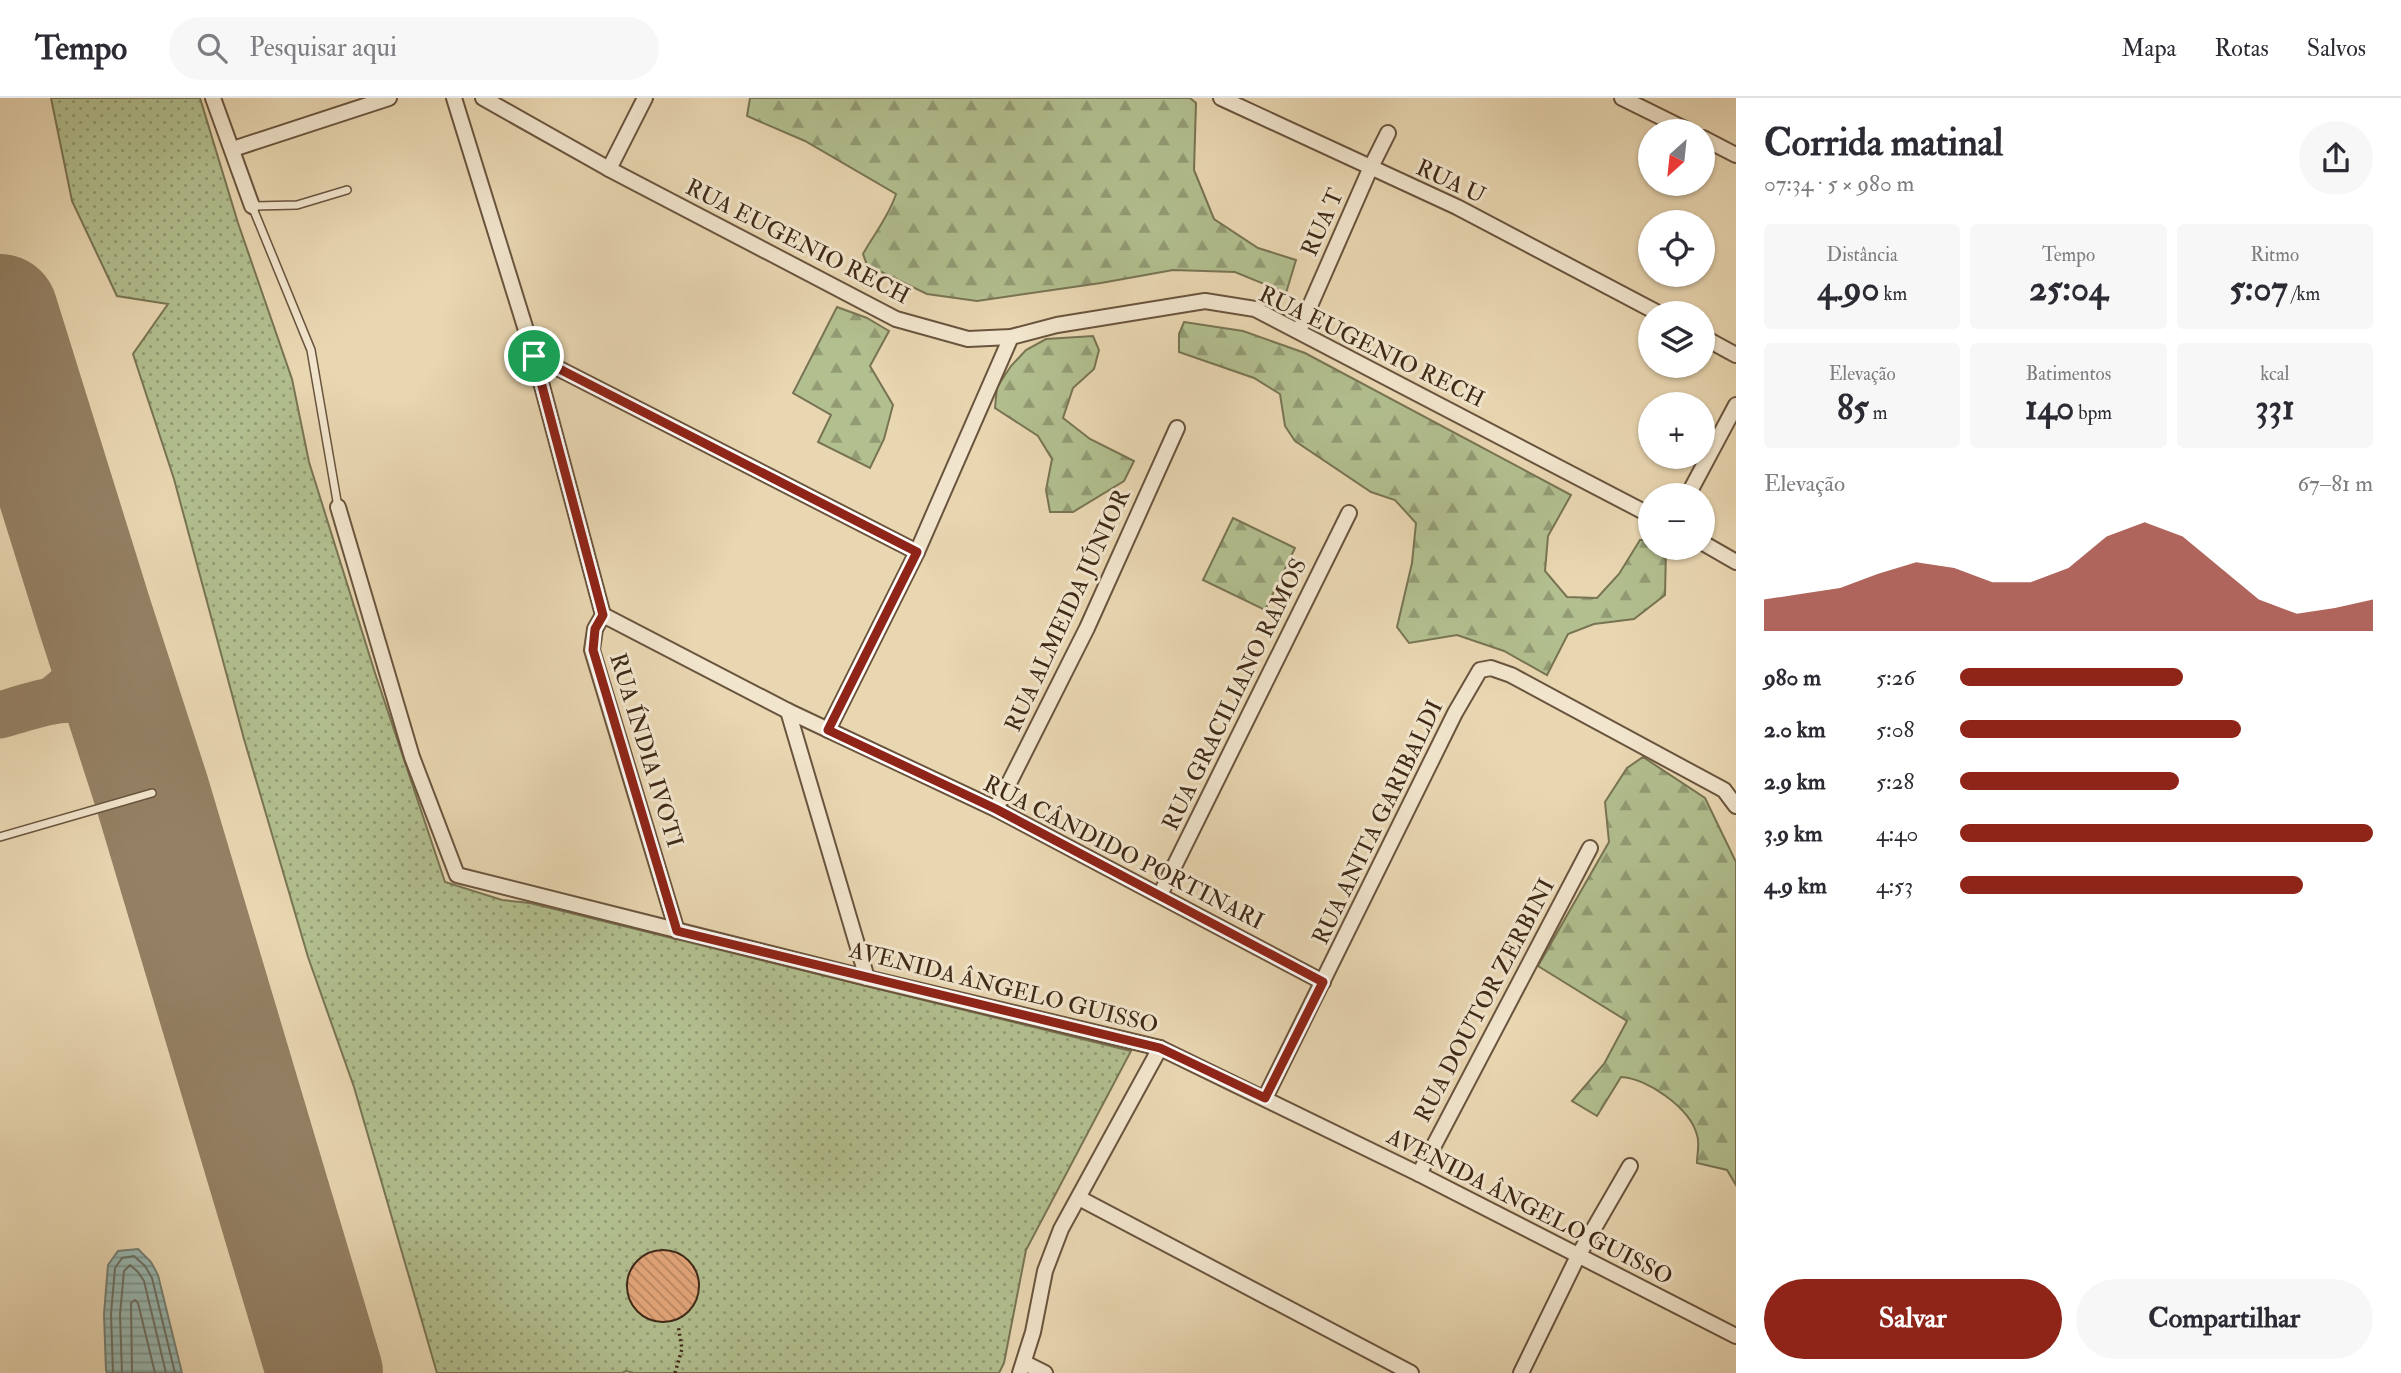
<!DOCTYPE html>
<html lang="pt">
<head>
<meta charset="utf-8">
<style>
	body { margin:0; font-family:"IM FELL Double Pica",serif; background:#f7f7f7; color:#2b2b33; height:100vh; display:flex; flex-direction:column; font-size:26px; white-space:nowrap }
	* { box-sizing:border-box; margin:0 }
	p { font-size:23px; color:#7c7c81 }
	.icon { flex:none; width:38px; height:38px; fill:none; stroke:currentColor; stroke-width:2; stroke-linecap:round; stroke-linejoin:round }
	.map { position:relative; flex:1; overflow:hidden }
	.drawer { display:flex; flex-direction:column; background:#fff; width:665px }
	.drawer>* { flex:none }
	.needle { width:46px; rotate:207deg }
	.tools { position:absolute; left:1638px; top:21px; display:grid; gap:14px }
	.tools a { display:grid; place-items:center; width:77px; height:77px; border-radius:50%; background:#fff; box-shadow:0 2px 5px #0004; font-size:35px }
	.pin { position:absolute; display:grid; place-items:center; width:60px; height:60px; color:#fff; margin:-30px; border:4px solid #fff; border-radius:50%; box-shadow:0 2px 7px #0007 }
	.round { display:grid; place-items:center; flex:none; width:74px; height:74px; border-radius:37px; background:#f7f7f7 }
	.summary { display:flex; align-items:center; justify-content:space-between; height:119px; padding:0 28px }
	h1 { font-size:38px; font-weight:700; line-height:52px }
	.figures { display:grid; grid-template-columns:repeat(3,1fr); gap:10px; height:119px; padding:7px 28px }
	.figures div { display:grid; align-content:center; border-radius:7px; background:#f7f7f7; text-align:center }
	.figures b { font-size:35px; font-weight:700 }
	.figures small { font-size:19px; font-weight:400 }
	.figures p { font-size:19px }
	.chart { height:196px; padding:14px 28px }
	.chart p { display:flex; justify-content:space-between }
	.chart svg { width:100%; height:126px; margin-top:7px; fill:#8f2418; opacity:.7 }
	.primary-button { display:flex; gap:14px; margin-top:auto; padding:14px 28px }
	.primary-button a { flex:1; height:80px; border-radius:42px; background:#8f2418; color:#fff; font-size:28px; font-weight:700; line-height:80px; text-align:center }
	.primary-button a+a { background:#f7f7f7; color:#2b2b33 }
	ul { padding:0 28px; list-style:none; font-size:23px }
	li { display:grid; grid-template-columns:112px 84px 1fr; align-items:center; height:52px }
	li i { height:18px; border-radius:9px; background:#8f2418 }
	header { display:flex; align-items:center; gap:42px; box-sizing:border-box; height:98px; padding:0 35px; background:#fff; border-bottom:2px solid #e1e1e2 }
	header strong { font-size:33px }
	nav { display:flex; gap:38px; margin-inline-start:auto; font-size:24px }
	.search { width:490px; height:63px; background:#f7f7f7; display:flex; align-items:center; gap:18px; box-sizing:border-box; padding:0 24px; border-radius:38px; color:#7c7c81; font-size:26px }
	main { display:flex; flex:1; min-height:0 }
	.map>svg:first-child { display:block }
	.grass { fill:url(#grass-dots); stroke:#787453; stroke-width:2 }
	.forest { fill:url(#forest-firs); stroke:#787453; stroke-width:2 }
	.water { fill:url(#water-rules); stroke:#747f74; stroke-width:2 }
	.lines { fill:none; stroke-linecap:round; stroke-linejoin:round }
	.shore { stroke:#6c7064; stroke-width:2 }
	.taxiway { stroke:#948064; stroke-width:47 }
	.runway { stroke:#948064; stroke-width:116 }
	.building { fill:url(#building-back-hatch); stroke:#3f2917; stroke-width:2 }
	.lane-casing { stroke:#6a543e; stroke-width:10 }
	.street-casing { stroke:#6a543e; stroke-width:18 }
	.path { stroke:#3f2917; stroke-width:3.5; stroke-dasharray:2 3.5; stroke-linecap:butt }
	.lane { stroke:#f1e5cd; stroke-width:7 }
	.street { stroke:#f1e5cd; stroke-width:14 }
	.route-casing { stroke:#fff; stroke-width:14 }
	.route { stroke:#8f2418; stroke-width:9 }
	.labels { text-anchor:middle; stroke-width:6; stroke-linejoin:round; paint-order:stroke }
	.street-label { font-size:23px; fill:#3f2917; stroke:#f1e5cd }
</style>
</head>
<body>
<header>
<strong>Tempo</strong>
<div class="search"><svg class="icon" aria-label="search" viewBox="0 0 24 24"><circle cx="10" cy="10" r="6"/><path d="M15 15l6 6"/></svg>Pesquisar aqui</div>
<nav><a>Mapa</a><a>Rotas</a><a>Salvos</a></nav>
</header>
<main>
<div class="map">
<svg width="1736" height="1275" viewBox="0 0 1736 1275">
	<defs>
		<pattern id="grass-dots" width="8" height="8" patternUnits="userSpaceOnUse" patternTransform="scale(1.75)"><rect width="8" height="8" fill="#b2bf8f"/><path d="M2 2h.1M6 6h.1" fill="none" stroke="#929b74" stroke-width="1.8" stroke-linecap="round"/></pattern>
		<pattern id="forest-firs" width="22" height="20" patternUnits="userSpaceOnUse" patternTransform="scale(1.75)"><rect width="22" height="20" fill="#b2bf8f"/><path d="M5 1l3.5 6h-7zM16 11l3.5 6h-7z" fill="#929b74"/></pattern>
		<pattern id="water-rules" width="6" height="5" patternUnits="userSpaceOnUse" patternTransform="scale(1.75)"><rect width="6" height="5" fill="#98b8b2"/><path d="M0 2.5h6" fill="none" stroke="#7d9690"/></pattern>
		<pattern id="building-back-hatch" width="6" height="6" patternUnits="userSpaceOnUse" patternTransform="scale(1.75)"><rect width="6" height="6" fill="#e2a579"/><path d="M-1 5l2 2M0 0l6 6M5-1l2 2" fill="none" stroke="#b98662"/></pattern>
	</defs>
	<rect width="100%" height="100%" fill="#e9d7b2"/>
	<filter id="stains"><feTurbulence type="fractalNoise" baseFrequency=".00286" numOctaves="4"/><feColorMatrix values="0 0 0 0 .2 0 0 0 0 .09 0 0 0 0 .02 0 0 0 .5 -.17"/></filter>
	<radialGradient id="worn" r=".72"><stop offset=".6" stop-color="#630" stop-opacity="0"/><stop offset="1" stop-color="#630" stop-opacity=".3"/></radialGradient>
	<path class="grass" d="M51,0H200L238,125L292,281L309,364L375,575L445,784L502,802L530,805L1131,953L1026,1152L1004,1265L999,1275H634L626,1273L622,1275H437L354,989L308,859L244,641L174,381L133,256L168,206L117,198L72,103Z"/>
	<g class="forest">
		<path d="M750,0H1190L1196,5L1194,72L1214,121L1258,150L1296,162L1286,195L1235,174L1173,172L1101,185L977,203L927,196L867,167L863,156C874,136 889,118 896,96L805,43L747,18Z"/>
		<path d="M837,209L867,220L889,233L870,268L893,307L884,341L870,370L818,344L831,317L793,295Z"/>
		<path d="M1184,224L1243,233L1305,255L1571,397L1548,438L1545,473L1567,499L1597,500L1619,476L1640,442H1650V450H1666L1665,497L1634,521L1594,526L1568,536L1547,577L1504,553L1457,537L1409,545L1397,529L1412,465L1416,425L1395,402L1371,394L1295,343L1285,328L1280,296L1254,280L1179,254V236Z"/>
		<path d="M1093,238L1099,252L1094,271L1073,290L1063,320L1090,341L1134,363L1124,383L1073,414H1050L1046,392L1052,361L1038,338L995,310L997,289L1011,268L1026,252L1046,241Z"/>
		<path d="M1233,420L1295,450L1265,512L1203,482Z"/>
		<path d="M1643,659L1705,700L1736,764V1087L1727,1072L1697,1065C1697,1056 1700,1045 1697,1037C1690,1010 1647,980 1621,979L1597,1018L1572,1003L1604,966L1627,923L1538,868L1609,744L1605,704L1627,670Z"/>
	</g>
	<path class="water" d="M138,1151L151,1164L158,1177L182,1275H107L106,1272L104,1216L108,1167L118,1153Z"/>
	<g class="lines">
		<g class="shore">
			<path d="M113,1275L111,1216L115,1170L122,1160L134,1158L145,1168L152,1180L175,1275"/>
			<path d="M122,1275L120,1216L124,1173L130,1167L138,1174L144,1183L166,1275"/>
			<path d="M132,1275L131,1205L135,1202L138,1205L155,1275"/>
		</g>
		<g class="taxiway">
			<path d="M56,600C88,576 94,555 94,516"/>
			<path d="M0,617C62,599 91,585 135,643"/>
		</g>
		<path class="runway" d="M0,214L94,516L152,695L325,1275"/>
	</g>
	<circle class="building" cx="663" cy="1188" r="36"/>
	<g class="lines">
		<defs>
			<g id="lane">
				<path d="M338,409L311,252L252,108L297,107L347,92"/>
				<path d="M0,739L152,695"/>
			</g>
			<g id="street">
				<path d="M213,0L252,108"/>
				<path d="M454,0L534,258L603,517L595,531L592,552L677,833"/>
				<path d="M483,0L609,71L896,221L968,241L1011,239L1057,227L1205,203L1255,211L1650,417"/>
				<path d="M1221,0L1457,109L1658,215"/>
				<path d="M1622,0L1689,33"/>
				<path d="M1703,40L1736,57"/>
				<path d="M233,51L389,0"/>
				<path d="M609,71L645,0"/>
				<path d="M1299,233L1370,71L1388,35"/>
				<path d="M1703,239L1736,257"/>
				<path d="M534,258L917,454"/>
				<path d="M1688,397L1736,307"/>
				<path d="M338,409L412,659L457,777L867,880L1160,950L1419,1076L1736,1238"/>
				<path d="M1703,445L1736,464"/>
				<path d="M603,517L788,613L996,711L1323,884"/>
				<path d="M788,613L867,880"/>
				<path d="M828,632L917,454L1011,239"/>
				<path d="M996,711L1087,530L1177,330"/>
				<path d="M1160,797L1349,415"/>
				<path d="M1265,1000L1455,615L1480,572L1491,570L1511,577L1724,692L1736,708"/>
				<path d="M1419,1076L1590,750"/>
				<path d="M1079,1100L1411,1275"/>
				<path d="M1025,1265L1045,1275"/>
				<path d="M1020,1275L1033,1234L1045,1173L1061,1131L1160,950"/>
				<path d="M1521,1275L1578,1158L1630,1068"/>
			</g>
		</defs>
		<use href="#lane" class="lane-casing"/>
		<use href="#street" class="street-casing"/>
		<path class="path" d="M675,1275L682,1251L678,1227"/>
		<use href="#lane" class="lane"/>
		<use href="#street" class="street"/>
	</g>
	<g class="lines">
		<defs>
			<path id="route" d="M534,258L917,454L828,632L996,711L1323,884L1265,1000L1160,950L677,833L593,552L595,531L603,517Z"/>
		</defs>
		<use href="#route" class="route-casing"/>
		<use href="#route" class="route"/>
	</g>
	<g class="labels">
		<g class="street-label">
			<text transform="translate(1451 83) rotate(25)" y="8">RUA U</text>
			<text transform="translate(1322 124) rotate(-66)" y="8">RUA T</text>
			<text transform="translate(798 143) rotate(27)" y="8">RUA EUGENIO RECH</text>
			<text transform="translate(1372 248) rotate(26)" y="8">RUA EUGENIO RECH</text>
			<text transform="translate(1067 512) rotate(-65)" y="8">RUA ALMEIDA JÚNIOR</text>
			<text transform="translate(1234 596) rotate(-64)" y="8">RUA GRACILIANO RAMOS</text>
			<text transform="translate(647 652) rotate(73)" y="8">RUA ÍNDIA IVOTI</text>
			<text transform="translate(1377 724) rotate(-64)" y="8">RUA ANITA GARIBALDI</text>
			<text transform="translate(1124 754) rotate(27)" y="8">RUA CÂNDIDO PORTINARI</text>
			<text transform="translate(1004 889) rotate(14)" y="8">AVENIDA ÂNGELO GUISSO</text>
			<text transform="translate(1484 902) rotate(-62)" y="8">RUA DOUTOR ZERBINI</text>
			<text transform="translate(1530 1108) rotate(27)" y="8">AVENIDA ÂNGELO GUISSO</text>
		</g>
	</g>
	<rect width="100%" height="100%" filter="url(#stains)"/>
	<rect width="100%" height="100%" fill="url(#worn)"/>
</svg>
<div class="tools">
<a><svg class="needle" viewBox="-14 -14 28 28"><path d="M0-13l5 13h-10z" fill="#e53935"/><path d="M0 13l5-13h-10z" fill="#7c7c81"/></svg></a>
<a><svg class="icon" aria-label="locate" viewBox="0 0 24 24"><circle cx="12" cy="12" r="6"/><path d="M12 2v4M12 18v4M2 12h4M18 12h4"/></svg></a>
<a><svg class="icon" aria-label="layers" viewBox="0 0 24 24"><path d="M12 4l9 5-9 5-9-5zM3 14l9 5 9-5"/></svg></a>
<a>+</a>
<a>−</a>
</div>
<div class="pin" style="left:534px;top:258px;background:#1e9e55"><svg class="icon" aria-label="arrive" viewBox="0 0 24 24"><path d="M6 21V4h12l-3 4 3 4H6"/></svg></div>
</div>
<section class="drawer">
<div class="summary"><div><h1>Corrida matinal</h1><p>07:34 · 5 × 980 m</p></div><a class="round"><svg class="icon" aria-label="share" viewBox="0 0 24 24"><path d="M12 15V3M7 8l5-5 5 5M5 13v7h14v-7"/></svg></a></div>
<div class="figures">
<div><p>Distância</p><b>4.90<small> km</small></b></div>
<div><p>Tempo</p><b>25:04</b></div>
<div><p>Ritmo</p><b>5:07<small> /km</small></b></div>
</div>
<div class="figures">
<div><p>Elevação</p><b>85<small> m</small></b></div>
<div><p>Batimentos</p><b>140<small> bpm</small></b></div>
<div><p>kcal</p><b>331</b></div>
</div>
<div class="chart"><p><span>Elevação</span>67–81 m</p>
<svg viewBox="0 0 160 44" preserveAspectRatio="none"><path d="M0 44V33L10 31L20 29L30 24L40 20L50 22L60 27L70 27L80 22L90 11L100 6L110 11L120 22L130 33L140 38L150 36L160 33V44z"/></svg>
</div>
<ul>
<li><b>980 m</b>5:26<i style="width:54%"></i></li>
<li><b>2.0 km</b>5:08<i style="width:68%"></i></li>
<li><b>2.9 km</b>5:28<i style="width:53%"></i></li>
<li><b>3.9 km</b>4:40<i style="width:100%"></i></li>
<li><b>4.9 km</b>4:53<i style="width:83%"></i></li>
</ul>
<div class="primary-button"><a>Salvar</a><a>Compartilhar</a></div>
</section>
</main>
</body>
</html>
